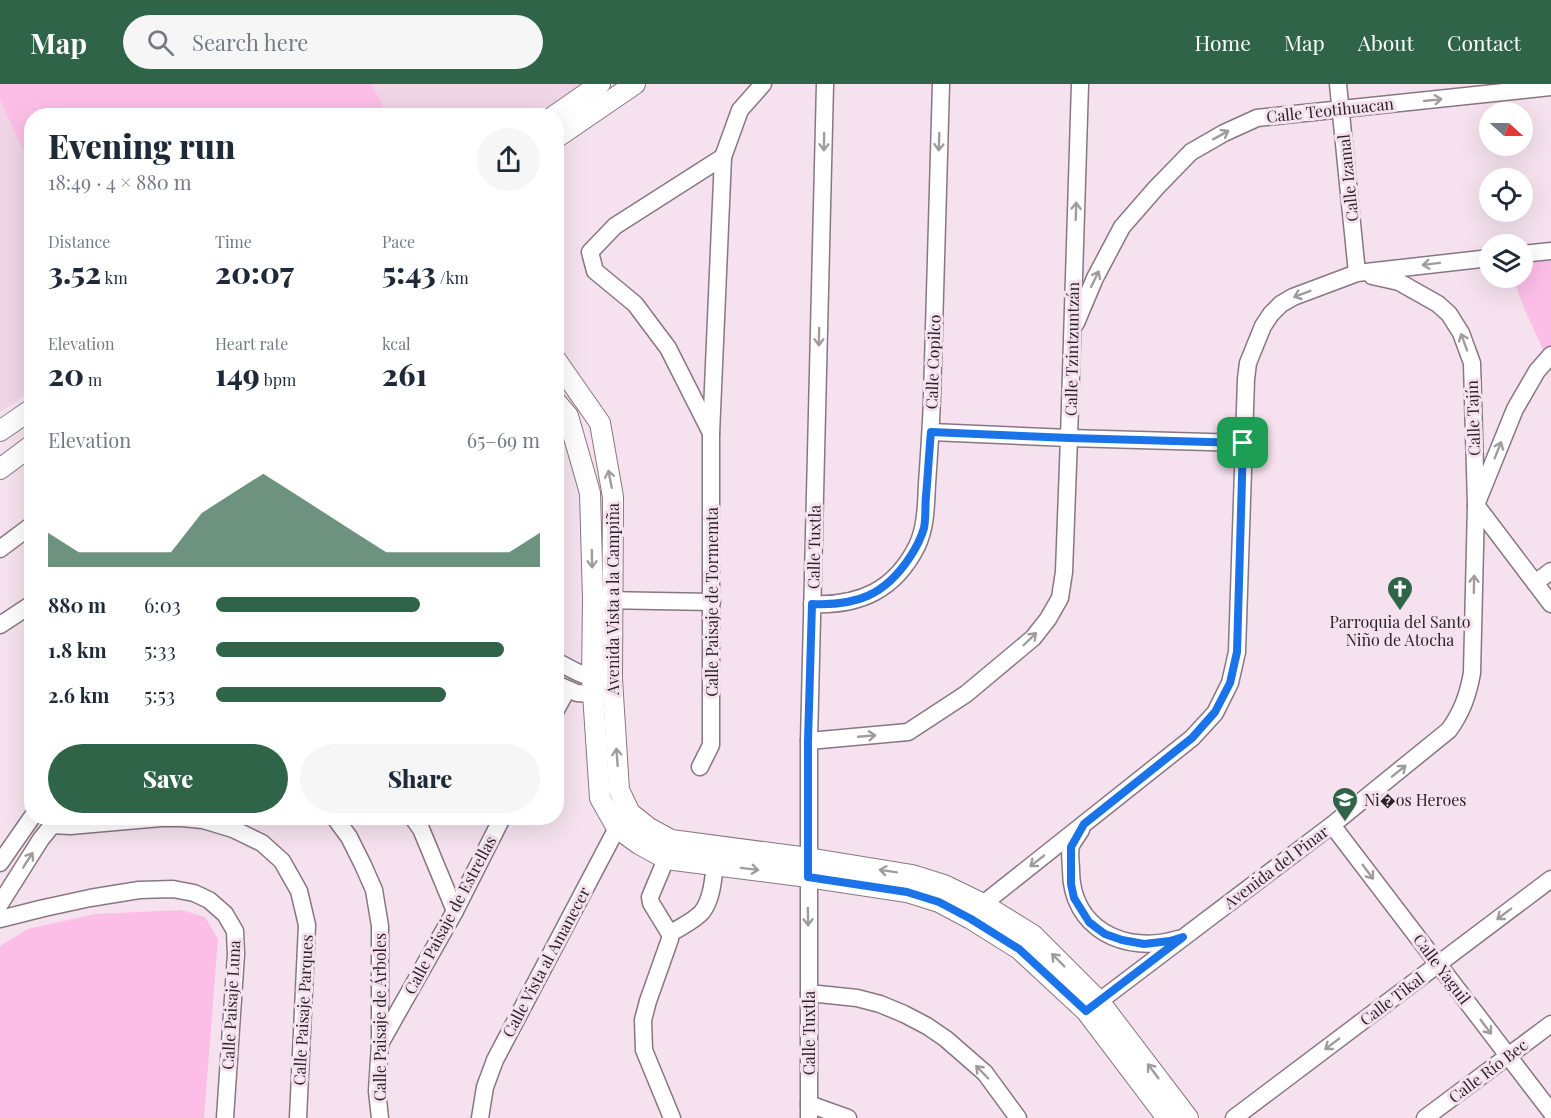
<!DOCTYPE html>
<html lang="en">
<head>
<meta charset="utf-8">
<style>
	body { margin:0; font-family:"Playfair Display",serif; background:#f6f6f7; color:#1f2937; height:100vh; display:flex; flex-direction:column; font-size:22px; white-space:nowrap }
	* { box-sizing:border-box; margin:0 }
	p { font-size:20px; color:#747a83 }
	.icon { flex:none; width:33px; height:33px; fill:none; stroke:currentColor; stroke-width:2; stroke-linecap:round; stroke-linejoin:round }
	.map { position:relative; flex:1; overflow:hidden }
	.details { position:absolute; left:24px; top:24px; width:540px; height:717px; display:flex; flex-direction:column; background:#fff; border-radius:24px; box-shadow:0 6px 24px #0002 }
	.details>* { flex:none }
	.needle { width:39px; rotate:111deg }
	.controls { position:absolute; left:1479px; top:18px; display:grid; gap:12px }
	.controls a { display:grid; place-items:center; width:54px; height:54px; border-radius:50%; background:#fff; box-shadow:0 6px 24px #0002; font-size:30px }
	.pin { position:absolute; display:grid; place-items:center; width:51px; height:51px; color:#fff; margin:-26px; border-radius:12px; box-shadow:0 3px 9px #0006 }
	.round { display:grid; place-items:center; flex:none; width:63px; height:63px; border-radius:32px; background:#f6f6f7 }
	.headline { display:flex; align-items:center; justify-content:space-between; height:102px; padding:0 24px }
	h1 { font-size:33px; font-weight:800; line-height:45px }
	.stats { display:grid; grid-template-columns:repeat(3,1fr); gap:9px; height:102px; padding:6px 24px }
	.stats div { display:grid; align-content:center }
	.stats b { font-size:30px; font-weight:800 }
	.stats small { font-size:16px; font-weight:400 }
	.stats p { font-size:16px }
	.chart { height:168px; padding:12px 24px }
	.chart p { display:flex; justify-content:space-between }
	.chart svg { width:100%; height:108px; margin-top:6px; fill:#306449; opacity:.7 }
	.cta { display:flex; gap:12px; margin-top:auto; padding:12px 24px }
	.cta a { flex:1; height:69px; border-radius:36px; background:#306449; color:#fff; font-size:24px; font-weight:800; line-height:69px; text-align:center }
	.cta a+a { background:#f6f6f7; color:#1f2937 }
	ul { padding:0 24px; list-style:none; font-size:20px }
	li { display:grid; grid-template-columns:96px 72px 1fr; align-items:center; height:45px }
	li i { height:15px; border-radius:8px; background:#306449 }
	header { display:flex; align-items:center; gap:36px; box-sizing:border-box; height:84px; padding:0 30px; background:#306449; color:#fff }
	header strong { font-size:28px }
	nav { display:flex; gap:33px; margin-inline-start:auto; font-size:21px }
	.search { width:420px; height:54px; background:#f6f6f7; display:flex; align-items:center; gap:15px; box-sizing:border-box; padding:0 21px; border-radius:33px; color:#747a83; font-size:22px }
	.map>svg:first-child { display:block }
	.built { fill:#efd5e5 }
	.green { fill:#fcbee7 }
	.lines { fill:none; stroke-linecap:round; stroke-linejoin:round }
	.minor-casing { stroke:#887782; stroke-width:19 }
	.tertiary-casing { stroke:#887782; stroke-width:22 }
	.minor { stroke:#fff; stroke-width:16 }
	.tertiary { stroke:#fff; stroke-width:20 }
	.oneway { stroke:#9f9c9e }
	.route-casing { stroke:#fff; stroke-width:12 }
	.route { stroke:#1a73e8; stroke-width:8 }
	.labels { text-anchor:middle; stroke-width:6; stroke-linejoin:round; paint-order:stroke }
	.street-label { font-size:16px; fill:#2a2328; stroke:#f5e2ee }
	.poi-label { font-size:16px; fill:#2a2328; stroke:#f5e2ee }
</style>
</head>
<body>
<header>
<strong>Map</strong>
<div class="search"><svg class="icon" aria-label="search" viewBox="0 0 24 24"><circle cx="10" cy="10" r="6"/><path d="M15 15l6 6"/></svg>Search here</div>
<nav><a>Home</a><a>Map</a><a>About</a><a>Contact</a></nav>
</header>
<div class="map">
<svg width="1551" height="1034" viewBox="0 0 1551 1034">
	<rect width="100%" height="100%" fill="#f5e2ee"/>
	<g class="built">
		<path d="M372,0H581L537,32L387,31Z"/>
		<path d="M0,16L32,83L31,307L0,328Z"/>
	</g>
	<g class="green">
		<path d="M0,0H372L387,31L32,32L31,83L0,16Z"/>
		<path d="M1551,174V263L1545,270L1524,224L1513,194H1522L1523,178Z"/>
		<path d="M182,826L205,833L218,855L204,1034H0V862L28,845L95,830Z"/>
	</g>
	<g class="lines">
		<defs>
			<g id="minor">
				<path d="M1338,0L1357,189"/>
				<path d="M1522,170L1551,167"/>
				<path d="M1372,192L1399,198L1438,220L1449,230L1461,249L1472,279L1476,421L1551,520"/>
				<path d="M1076,239L1095,194L1122,143L1156,104L1191,68L1224,49L1257,34L1551,3"/>
				<path d="M931,348L1069,354L1243,359"/>
				<path d="M711,349L668,264L635,220L595,187L590,168L615,142L723,73"/>
				<path d="M0,465L32,441"/>
				<path d="M1535,499L1551,487"/>
				<path d="M602,516L712,518"/>
				<path d="M812,520C860,522 895,506 917,462C926,443 926,421 927,400C929,371 931,343 932,314C935,209 938,105 941,0"/>
				<path d="M0,541L32,520"/>
				<path d="M556,577C571,585 585,594 602,595"/>
				<path d="M556,600L577,609L604,611"/>
				<path d="M556,626L567,606"/>
				<path d="M809,657L908,648L966,610L1033,554L1048,535L1060,514L1064,488L1069,354L1080,0"/>
				<path d="M700,683L711,661V350L723,73L740,26L763,0"/>
				<path d="M335,734L349,753L363,781L374,806L380,842V959L377,1007L380,1034"/>
				<path d="M413,734L421,745L455,827"/>
				<path d="M52,741L70,742L161,734H182L203,736L233,745L262,759L282,777L299,807L307,841L298,1034"/>
				<path d="M1332,741L1551,1028"/>
				<path d="M1081,746C1078,751 1073,757 1071,762C1069,769 1071,779 1071,786C1071,845 1125,871 1178,855"/>
				<path d="M669,763L666,775L650,813L651,819L670,850V855L648,917L643,936L644,966L672,1034"/>
				<path d="M0,779L32,733"/>
				<path d="M0,820L41,755L58,734"/>
				<path d="M975,830L983,820L1192,654L1215,629L1230,599L1237,568L1246,295L1248,279L1263,242L1271,230L1281,220L1293,213L1357,189L1490,174"/>
				<path d="M0,835L44,824L90,814L139,806L173,805L194,809L209,816L225,830L235,847L236,870L225,1034"/>
				<path d="M670,850C680,843 694,837 702,828C712,815 713,796 715,781"/>
				<path d="M809,909L857,914L880,920L904,930L927,942L946,955L985,989L1018,1034"/>
				<path d="M1089,925L1332,741L1449,646C1462,628 1468,611 1472,589L1476,421L1515,325L1537,287L1551,271"/>
				<path d="M381,958L455,827L502,734"/>
				<path d="M809,1020L848,1034"/>
				<path d="M480,1034L485,1003L495,976L617,744L625,734"/>
				<path d="M809,1034V657L825,0"/>
				<path d="M1234,1034L1551,795"/>
				<path d="M1425,1034L1551,940"/>
			</g>
			<g id="tertiary">
				<path d="M554,32L600,0"/>
				<path d="M556,54L635,0"/>
				<path d="M556,276L600,339L613,413L612,595L619,706L630,729L649,744L671,756L808,774L912,791L944,801L983,820L1033,851L1099,917L1188,1034"/>
				<path d="M556,318L568,332L590,409L593,515L592,595L600,714L617,744L639,760L666,775L808,793L907,808L939,818L971,835L1019,865L1086,927L1167,1034"/>
				<path d="M0,347L32,325"/>
				<path d="M0,385L32,361"/>
			</g>
		</defs>
		<use href="#minor" class="minor-casing"/>
		<use href="#tertiary" class="tertiary-casing"/>
		<use href="#minor" class="minor"/>
		<use href="#tertiary" class="tertiary"/>
	</g>
	<defs><path id="oneway-shaft" d="M-6 0H5M1.5-3L5.5 0L1.5 3" fill="none" stroke-width="1.6" stroke-linecap="round" stroke-linejoin="round" transform="scale(1.5)"/></defs>
	<g class="oneway">
		<use href="#oneway-shaft" transform="translate(1433 16) rotate(-6)"/>
		<use href="#oneway-shaft" transform="translate(1221 51) rotate(-29)"/>
		<use href="#oneway-shaft" transform="translate(824 58) rotate(91)"/>
		<use href="#oneway-shaft" transform="translate(939 58) rotate(92)"/>
		<use href="#oneway-shaft" transform="translate(1076 127) rotate(-88)"/>
		<use href="#oneway-shaft" transform="translate(1431 180) rotate(173)"/>
		<use href="#oneway-shaft" transform="translate(1095 195) rotate(-64)"/>
		<use href="#oneway-shaft" transform="translate(1302 210) rotate(159)"/>
		<use href="#oneway-shaft" transform="translate(819 253) rotate(91)"/>
		<use href="#oneway-shaft" transform="translate(1464 258) rotate(-110)"/>
		<use href="#oneway-shaft" transform="translate(1498 366) rotate(-68)"/>
		<use href="#oneway-shaft" transform="translate(610 395) rotate(-101)"/>
		<use href="#oneway-shaft" transform="translate(592 475) rotate(89)"/>
		<use href="#oneway-shaft" transform="translate(1474 500) rotate(-89)"/>
		<use href="#oneway-shaft" transform="translate(1030 555) rotate(-44)"/>
		<use href="#oneway-shaft" transform="translate(867 652) rotate(-5)"/>
		<use href="#oneway-shaft" transform="translate(617 673) rotate(-94)"/>
		<use href="#oneway-shaft" transform="translate(1399 687) rotate(-39)"/>
		<use href="#oneway-shaft" transform="translate(28 776) rotate(-57)"/>
		<use href="#oneway-shaft" transform="translate(1037 777) rotate(142)"/>
		<use href="#oneway-shaft" transform="translate(750 785) rotate(7)"/>
		<use href="#oneway-shaft" transform="translate(888 787) rotate(-171)"/>
		<use href="#oneway-shaft" transform="translate(1368 788) rotate(53)"/>
		<use href="#oneway-shaft" transform="translate(1504 830) rotate(143)"/>
		<use href="#oneway-shaft" transform="translate(808 833) rotate(89)"/>
		<use href="#oneway-shaft" transform="translate(1058 876) rotate(-135)"/>
		<use href="#oneway-shaft" transform="translate(1486 943) rotate(53)"/>
		<use href="#oneway-shaft" transform="translate(1332 960) rotate(143)"/>
		<use href="#oneway-shaft" transform="translate(1153 987) rotate(-127)"/>
		<use href="#oneway-shaft" transform="translate(982 988) rotate(-134)"/>
	</g>
	<g class="lines">
		<defs>
			<path id="route" d="M931,348L1070,354L1243,359L1237,568L1230,599L1215,628L1192,654L1084,740L1071,763V800L1074,814L1089,838L1098,845L1105,850L1122,856L1144,860L1170,857L1183,853L1086,927L1019,865L971,835L939,818L907,808L808,793V657L812,520C857,522 885,511 910,473C916,464 921,454 924,444C926,434 925,422 926,412C928,390 929,369 931,348Z"/>
		</defs>
		<use href="#route" class="route-casing"/>
		<use href="#route" class="route"/>
	</g>
	<defs>
		<symbol id="church-pin" viewBox="-11 -11 22 30"><path d="M0 17L-7.5 6A9.5 9.5 0 1 1 7.5 6Z" fill="#306449" stroke="#f5e2ee"/><path d="M-1.2-6h2.4v3.5h3.3v2.4h-3.3V6h-2.4V-.1h-3.3v-2.4h3.3Z" fill="#fff"/></symbol>
		<symbol id="school-pin" viewBox="-11 -11 22 30"><path d="M0 17L-7.5 6A9.5 9.5 0 1 1 7.5 6Z" fill="#306449" stroke="#f5e2ee"/><path d="M0-5L7-2L0 1L-7-2ZM-4 1L0 2.5L4 1V4Q0 6-4 4Z" fill="#fff"/></symbol>
	</defs>
	<g fill-rule="evenodd">
		<use href="#church-pin" x="1385" y="490" width="30" height="40"/>
		<use href="#school-pin" x="1330" y="701" width="30" height="40"/>
	</g>
	<g class="labels">
		<g class="street-label">
			<text transform="translate(1330 26) rotate(-6)" y="6">Calle Teotihuacan</text>
			<text transform="translate(1348 94) rotate(-96)" y="6">Calle Izamal</text>
			<text transform="translate(1072 265) rotate(-89)" y="6">Calle Tzintzuntzán</text>
			<text transform="translate(933 278) rotate(-88)" y="6">Calle Copilco</text>
			<text transform="translate(1473 334) rotate(-92)" y="6">Calle Tajín</text>
			<text transform="translate(814 463) rotate(-89)" y="6">Calle Tuxtla</text>
			<text transform="translate(613 515) rotate(-90)" y="6">Avenida Vista a la Campiña</text>
			<text transform="translate(712 518) rotate(-90)" y="6">Calle Paisaje de Tormemta</text>
			<text transform="translate(1276 783) rotate(-37)" y="6">Avenida del Pinar</text>
			<text transform="translate(450 831) rotate(-62)" y="6">Calle Paisaje de Estrellas</text>
			<text transform="translate(546 878) rotate(-62)" y="6">Calle Vista al Amanecer</text>
			<text transform="translate(1442 885) rotate(53)" y="6">Calle Yaguil</text>
			<text transform="translate(1392 915) rotate(-37)" y="6">Calle Tikal</text>
			<text transform="translate(231 921) rotate(-87)" y="6">Calle Paisaje Luna</text>
			<text transform="translate(303 926) rotate(-87)" y="6">Calle Paisaje Parques</text>
			<text transform="translate(380 933) rotate(-90)" y="6">Calle Paisaje de Árboles</text>
			<text transform="translate(809 949) rotate(-90)" y="6">Calle Tuxtla</text>
			<text transform="translate(1488 987) rotate(-37)" y="6">Calle Río Bec</text>
		</g>
		<g class="poi-label">
			<text x="1400" y="544">Parroquia del Santo<tspan x="1400" dy="18">Niño de Atocha</tspan></text>
			<text x="1364" y="722" text-anchor="start">Ni�os Heroes</text>
		</g>
	</g>
</svg>
<div class="controls">
<a><svg class="needle" viewBox="-14 -14 28 28"><path d="M0-13l5 13h-10z" fill="#e53935"/><path d="M0 13l5-13h-10z" fill="#747a83"/></svg></a>
<a><svg class="icon" aria-label="locate" viewBox="0 0 24 24"><circle cx="12" cy="12" r="6"/><path d="M12 2v4M12 18v4M2 12h4M18 12h4"/></svg></a>
<a><svg class="icon" aria-label="layers" viewBox="0 0 24 24"><path d="M12 4l9 5-9 5-9-5zM3 14l9 5 9-5"/></svg></a>
</div>
<div class="pin" style="left:1243px;top:359px;background:#1e9e55"><svg class="icon" aria-label="arrive" viewBox="0 0 24 24"><path d="M6 21V4h12l-3 4 3 4H6"/></svg></div>
<section class="details">
<div class="headline"><div><h1>Evening run</h1><p>18:49 · 4 × 880 m</p></div><a class="round"><svg class="icon" aria-label="share" viewBox="0 0 24 24"><path d="M12 15V3M7 8l5-5 5 5M5 13v7h14v-7"/></svg></a></div>
<div class="stats">
<div><p>Distance</p><b>3.52<small> km</small></b></div>
<div><p>Time</p><b>20:07</b></div>
<div><p>Pace</p><b>5:43<small> /km</small></b></div>
</div>
<div class="stats">
<div><p>Elevation</p><b>20<small> m</small></b></div>
<div><p>Heart rate</p><b>149<small> bpm</small></b></div>
<div><p>kcal</p><b>261</b></div>
</div>
<div class="chart"><p><span>Elevation</span>65–69 m</p>
<svg viewBox="0 0 160 44" preserveAspectRatio="none"><path d="M0 44V30L10 38L20 38L30 38L40 38L50 22L60 14L70 6L80 14L90 22L100 30L110 38L120 38L130 38L140 38L150 38L160 30V44z"/></svg>
</div>
<ul>
<li><b>880 m</b>6:03<i style="width:63%"></i></li>
<li><b>1.8 km</b>5:33<i style="width:89%"></i></li>
<li><b>2.6 km</b>5:53<i style="width:71%"></i></li>
</ul>
<div class="cta"><a>Save</a><a>Share</a></div>
</section>
</div>
</body>
</html>
